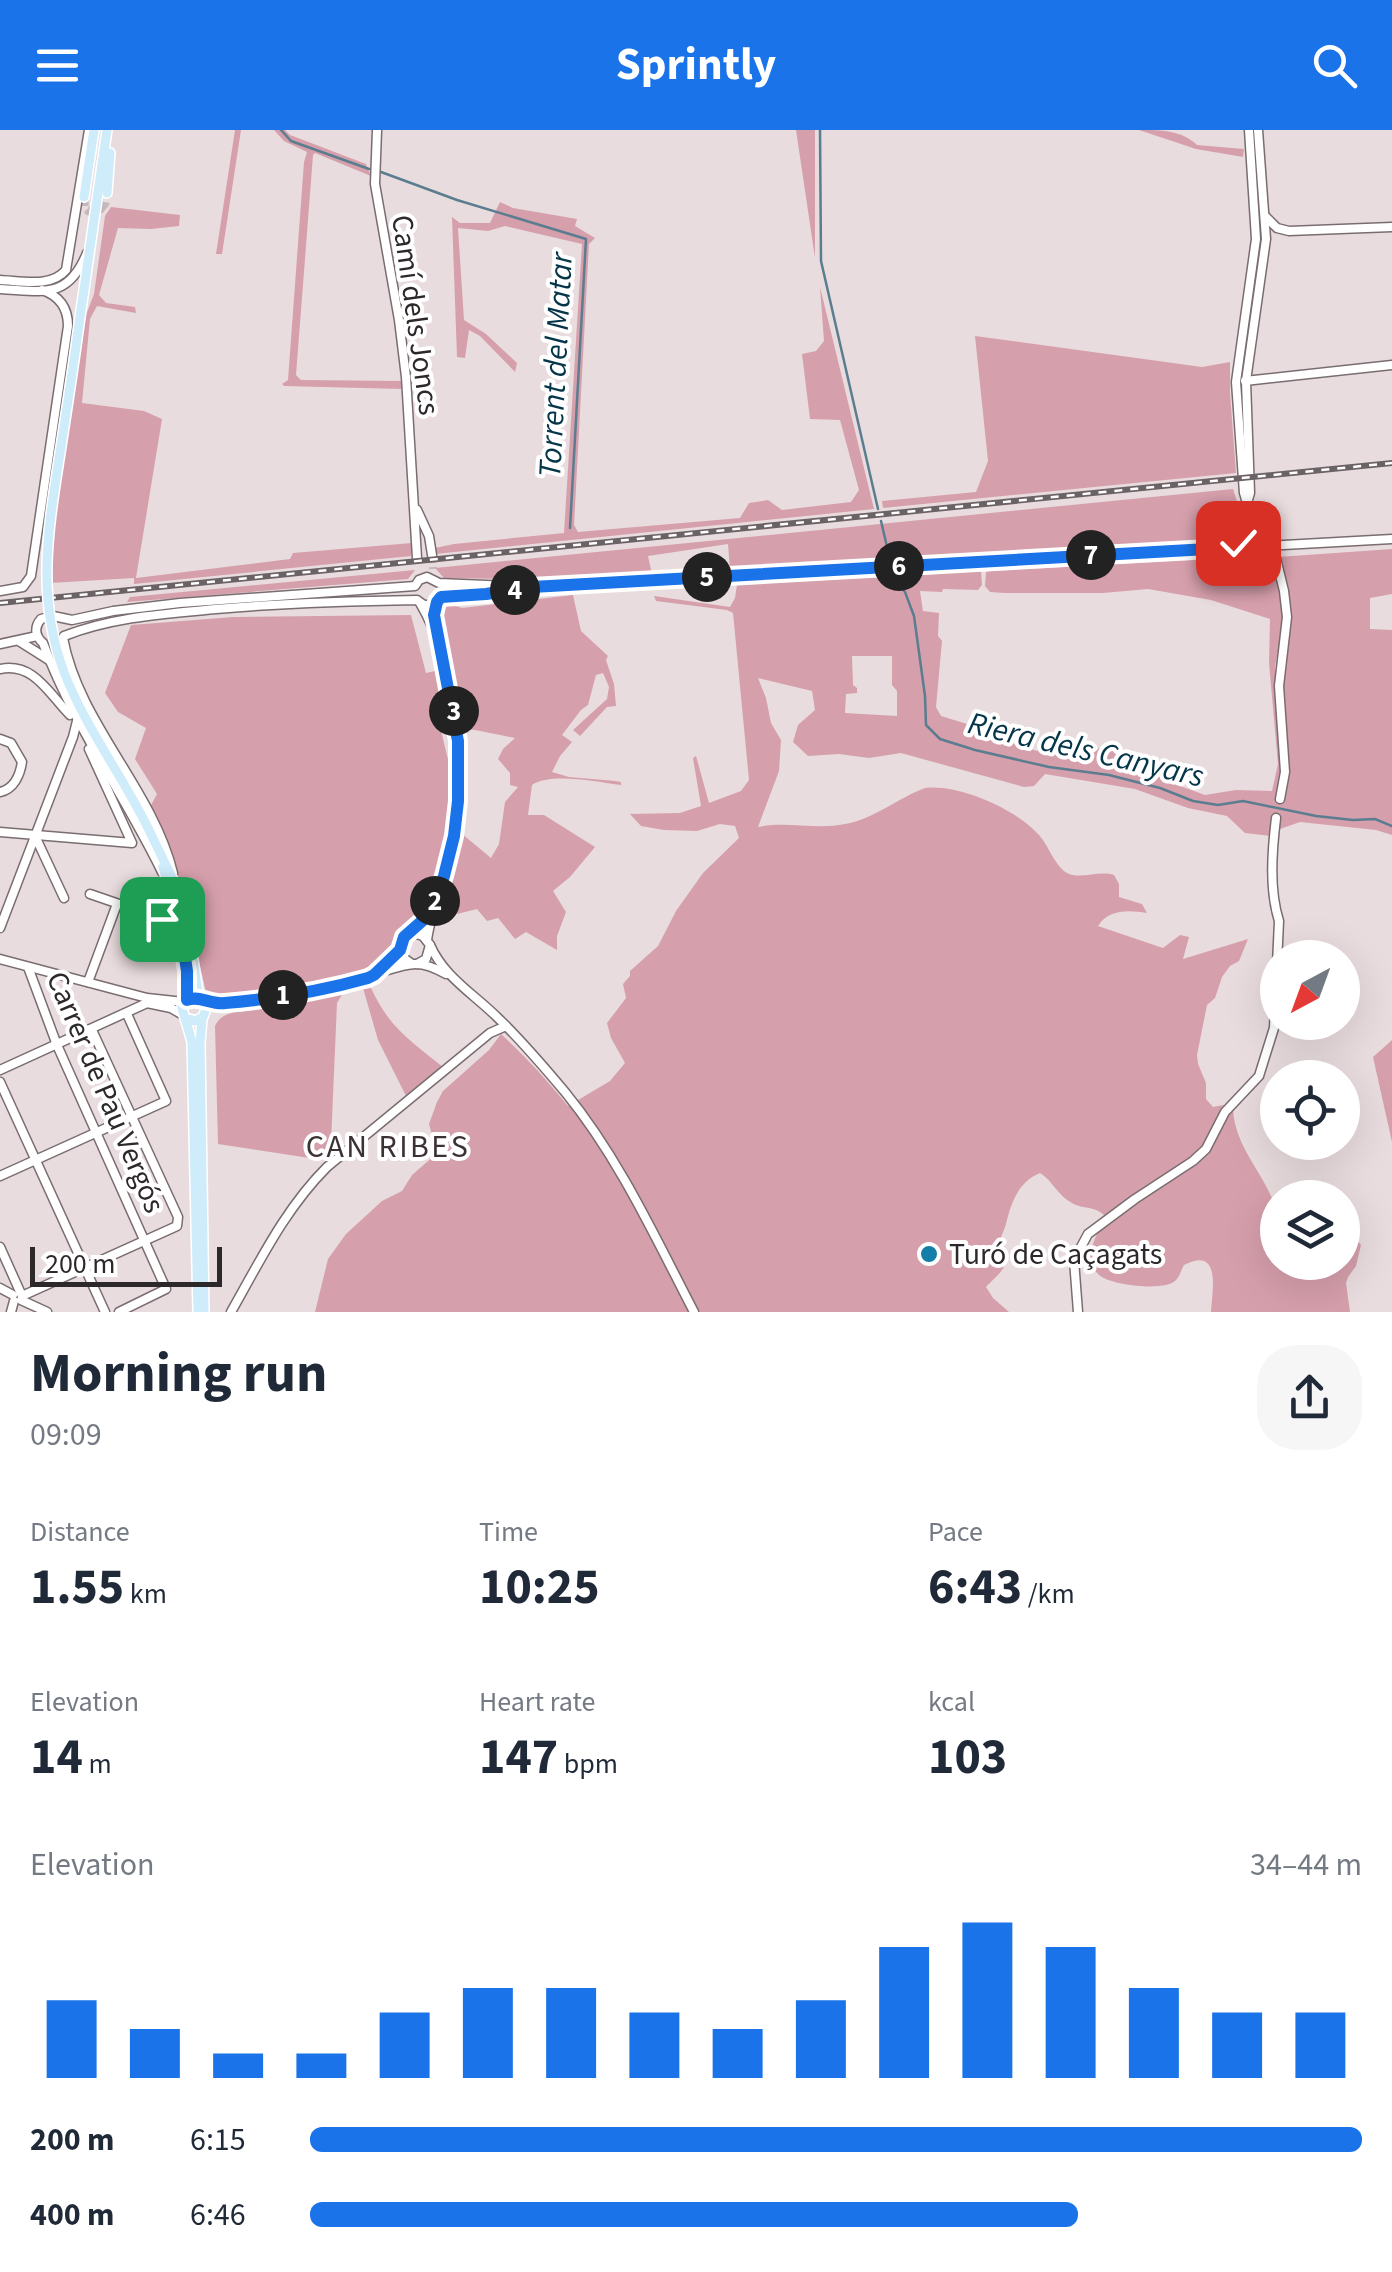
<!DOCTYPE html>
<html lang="en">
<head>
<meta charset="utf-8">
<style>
	body { margin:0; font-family:"Source Sans 3",sans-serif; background:#f6f6f7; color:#1f2937; height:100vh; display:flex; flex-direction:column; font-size:38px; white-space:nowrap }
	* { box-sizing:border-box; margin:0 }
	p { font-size:32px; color:#747a83 }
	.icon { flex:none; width:55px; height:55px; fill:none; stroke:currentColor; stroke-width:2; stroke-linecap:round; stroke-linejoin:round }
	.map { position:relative; height:1182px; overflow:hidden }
	.drawer { display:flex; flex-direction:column; background:#fff; flex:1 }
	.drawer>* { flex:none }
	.needle { width:65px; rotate:221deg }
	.controls { position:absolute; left:1260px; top:810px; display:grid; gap:20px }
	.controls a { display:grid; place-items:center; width:100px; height:100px; border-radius:50%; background:#fff; box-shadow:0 10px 40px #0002; font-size:50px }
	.scale { position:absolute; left:30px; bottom:25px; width:192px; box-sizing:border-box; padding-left:10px; border:5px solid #2d2829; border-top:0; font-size:28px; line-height:35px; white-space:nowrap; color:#2d2829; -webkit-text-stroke:8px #fff; paint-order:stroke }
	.pin { position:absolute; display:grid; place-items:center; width:85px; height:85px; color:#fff; margin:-42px; border-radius:20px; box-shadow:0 5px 15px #0006 }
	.km { position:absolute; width:50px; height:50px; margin:-25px; border-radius:50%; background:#222; color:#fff; font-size:28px; line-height:50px; text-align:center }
	.round { display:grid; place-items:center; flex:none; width:105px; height:105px; border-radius:40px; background:#f6f6f7 }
	.summary { display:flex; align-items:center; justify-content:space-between; height:170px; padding:0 30px }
	h1 { font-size:55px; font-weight:700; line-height:75px }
	.metrics { display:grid; grid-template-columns:repeat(3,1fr); gap:15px; height:170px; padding:10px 30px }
	.metrics div { display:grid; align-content:center }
	.metrics b { font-size:50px; font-weight:700 }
	.metrics small { font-size:28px; font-weight:400 }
	.metrics p { font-size:28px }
	.chart { height:280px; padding:20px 30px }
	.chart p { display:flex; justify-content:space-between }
	.chart svg { width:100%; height:180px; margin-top:10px; stroke:#1a73e8; stroke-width:6 }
	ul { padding:0 30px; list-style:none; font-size:32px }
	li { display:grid; grid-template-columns:160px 120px 1fr; align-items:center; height:75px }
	li i { height:25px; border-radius:12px; background:#1a73e8 }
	header { display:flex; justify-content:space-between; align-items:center; height:130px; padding:0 30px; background:#1a73e8; color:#fff; font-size:45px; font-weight:700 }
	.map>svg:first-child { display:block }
	.green { fill:#d69fac; fill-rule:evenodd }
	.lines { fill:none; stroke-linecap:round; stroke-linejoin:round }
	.stream { stroke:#5a7d8f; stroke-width:2.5 }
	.minor-tunnel { stroke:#c3b8ba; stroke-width:8; stroke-dasharray:8 4; stroke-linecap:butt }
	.major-tunnel { stroke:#c3b8ba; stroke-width:9; stroke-dasharray:9 4.5; stroke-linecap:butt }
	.minor-casing { stroke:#796d70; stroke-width:11 }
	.major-casing { stroke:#fff; stroke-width:12 }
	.minor { stroke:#fff; stroke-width:8 }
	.major { stroke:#cfecfb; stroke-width:9 }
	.rail-casing { stroke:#6a6264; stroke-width:6 }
	.rail { stroke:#fff; stroke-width:2.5; stroke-dasharray:8; stroke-linecap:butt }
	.major-bridge-casing { stroke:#fff; stroke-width:12; stroke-linecap:butt }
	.major-bridge { stroke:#cfecfb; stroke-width:9 }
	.route-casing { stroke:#fff; stroke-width:20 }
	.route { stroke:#1a73e8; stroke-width:12 }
	.poi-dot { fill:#137ea7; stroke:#fff; stroke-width:4 }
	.labels { text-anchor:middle; stroke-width:8; stroke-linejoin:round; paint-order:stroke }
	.street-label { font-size:30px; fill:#2d2829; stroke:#fff }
	.poi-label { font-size:30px; fill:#2d2829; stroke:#fff; text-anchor:start }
	.water-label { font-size:32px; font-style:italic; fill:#053548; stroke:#fff }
	.neighbourhood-label { font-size:32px; letter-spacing:2.5px; fill:#3c3234; stroke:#fff }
</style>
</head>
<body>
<header><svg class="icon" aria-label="menu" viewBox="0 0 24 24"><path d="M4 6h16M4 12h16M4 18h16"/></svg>Sprintly<svg class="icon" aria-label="search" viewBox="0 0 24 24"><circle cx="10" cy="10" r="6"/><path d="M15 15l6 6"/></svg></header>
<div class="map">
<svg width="1392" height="1182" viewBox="0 0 1392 1182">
	<rect width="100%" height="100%" fill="#e9dcde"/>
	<g class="green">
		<path d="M235,0H241L222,124H216Z"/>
		<path d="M274,0H285L290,5L366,34L371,46L315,23L313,25L296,245L301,250L401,251L402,259L284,256L282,254L288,250L304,32L307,22L284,11Z"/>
		<path d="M796,0H815V128Z"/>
		<path d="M1139,0C1162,0 1181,0 1197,15L1244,19L1243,27L1196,19Z"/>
		<path d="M500,72L513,78L577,89L575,96L595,108L589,114L574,395L578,402L740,388L749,373L768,370L782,380L851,372L859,360L840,290L810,289L802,224L816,221L824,211L820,157L874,379L435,424V418L454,414L564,403L582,114L505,96L488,101L458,98L464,190L486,204L517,233L515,242L480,206L469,200L465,228L457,227L452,87L460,93H490Z"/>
		<path d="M111,77L180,85L179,96L151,99L118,98L99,165L106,173L135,177L136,183L97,176L90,189L82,273L144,281L162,289L136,448L290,429L293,423L412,413L411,426L134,454V448L50,453L54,397L86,185L94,164L105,86Z"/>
		<path d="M975,206L1202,237L1230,232V263L1236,343L883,378L882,371L976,362L988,331Z"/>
		<path d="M1233,359C1239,379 1250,400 1226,411L730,440L728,414L648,426L652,444L569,450L444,448L435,438Z"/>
		<path d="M1392,419V464L1370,468V499L1392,500V705L1376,700L1300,692L1280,699L1271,706L1245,703L1227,686L1188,678L1135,659L1045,644L1034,656L1024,657L901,623L869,628L839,624L808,626L793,612L798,595L815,580L812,561L758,548L766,568L771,593L781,610L779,641L758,697C787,691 816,700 845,694C874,689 898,668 925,658C959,654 1016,679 1039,705C1049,716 1054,735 1067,743C1080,750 1099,740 1114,745L1119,754V767L1142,774L1147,783C1128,780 1109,779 1098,796L1163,818L1180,805L1189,807L1183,829L1248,809L1239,831L1230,836L1222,847L1215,868L1207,875L1197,925L1198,934L1206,953V969L1213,977L1223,975L1233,979C1235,1020 1268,1046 1277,1083C1280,1098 1277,1117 1278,1132H1342L1343,1076L1355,1079L1354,1106L1361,1115L1356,1136L1348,1147L1346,1153L1350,1182H1211C1212,1162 1222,1115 1184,1135C1181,1140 1180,1146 1176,1150C1166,1162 1114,1155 1102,1147C1094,1142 1092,1135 1088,1127L1104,1085C1093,1075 1084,1080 1072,1073C1058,1066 1053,1051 1040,1043C1018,1052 1011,1073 1006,1094C1004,1101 999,1109 1000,1117C1001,1123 1005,1126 1005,1132C1005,1141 992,1150 986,1157L993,1168L1009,1182H315L328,1129L346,1104L382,1071L402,1061L412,1045L442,1019L432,1005L429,994L437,972L443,961L489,920L501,904C525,926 547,950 568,976L610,951L625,933L611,908L607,893L626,868L623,854L630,846V841L658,816L676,781L703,743L739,708L735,696L720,694L697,701L664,700L641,696L630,684L680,683L701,676L693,628L696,626L709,673L741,661L749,650L733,483L727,480L656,471L654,466L730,477L735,468L737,455L880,447L899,444L908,446L981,441L982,455L978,460L943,459L942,462L920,461L923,481L939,483L938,506L942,511L936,577L941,586L967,594L991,607L1037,621L1045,609L1052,610L1053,618L1088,623L1093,618L1122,621L1139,627L1140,635L1169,652L1205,665L1236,660L1272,661L1278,634L1269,533L1270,489L1211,470L1148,459L1103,463H1004L990,462L985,456L986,442L989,441L1272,426L1283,467V491L1275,537L1280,643L1276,669L1282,671L1289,640L1283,541L1291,490L1278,427ZM852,526H892V555L897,561V586L845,583L846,564L857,563V558L853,555Z"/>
		<path d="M415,440L408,449L127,472L130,467Z"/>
		<path d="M573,465L581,501L608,526L606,530L614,554L616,576L607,577L580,606L573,600L607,569L609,557L603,543L596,545L588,575L581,580L562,605L572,612L560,626L552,642L569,647L615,651L621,652V655C597,652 551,642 532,655L528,685H544L595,717L570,747L553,761L566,782L557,806V820L526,802L515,809L498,788L487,791L477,779L449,786H419L400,800L385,831L363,844L315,857L222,871L213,870L207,867L183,761L149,679L157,664L135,629L146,598L118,582L105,563L131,495L233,487L411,485L426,543L449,538L438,489C440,474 450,474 462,478ZM437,584L442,597L475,600L515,608L503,619L498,629L510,643V655L518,657L505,672L499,714L491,728L449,693L458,671Z"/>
		<path d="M364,853L365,859L371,858C390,899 410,910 444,938L407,968L378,910L363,858L343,863L337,873L331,1013L323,1024L316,1029L218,1014L215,896C222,881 238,882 253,880L252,875Z"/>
		<path d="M1392,910V1012L1373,927Z"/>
	</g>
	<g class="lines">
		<g class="stream">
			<path d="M281,0L291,11L369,39"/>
			<path d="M820,0L821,131L878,379"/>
			<path d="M381,42L457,70L586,109L570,398"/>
			<path d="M881,391L891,434"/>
			<path d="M893,442L895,450L905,462L914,486L925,566L926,595L940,609L975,620L1049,637L1109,645L1160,658L1193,671L1218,675L1243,671L1316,686L1353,690L1375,689L1392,696"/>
		</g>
		<path class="minor-tunnel" d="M432,425L433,439"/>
		<path class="major-tunnel" d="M84,67V76L89,81L100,79L105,73L107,63"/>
		<defs>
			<g id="minor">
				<path d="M377,0L375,54L399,190L406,247L417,428"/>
				<path d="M1249,0L1256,109L1236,252L1244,363C1251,383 1246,404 1269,413"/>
				<path d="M1265,86L1277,98L1289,101L1392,97"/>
				<path d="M0,150C22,151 51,158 66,140L89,0"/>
				<path d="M0,159C43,161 68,170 87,123"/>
				<path d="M1245,251L1392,235"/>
				<path d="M1247,373L1250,363L1246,251L1266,109L1258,0"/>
				<path d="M417,380L429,406L432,425"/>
				<path d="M1230,416C1241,411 1245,405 1250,395"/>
				<path d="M1273,416L1284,461L1287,487L1279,556L1285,642L1280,669"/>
				<path d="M0,461L23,457L31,446L68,196C68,178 60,166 42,160"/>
				<path d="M420,473C456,534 467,636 454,705C448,741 432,774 427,810"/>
				<path d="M64,506C113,487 163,484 216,479C283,473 350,471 417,470L424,475H431L441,467L532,457L1392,409"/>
				<path d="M63,508C79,594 152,658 173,743"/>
				<path d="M19,511L49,530"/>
				<path d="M0,514L37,506"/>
				<path d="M0,539C34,532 49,564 70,585"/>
				<path d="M0,609L11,613L22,632C20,645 14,659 0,662"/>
				<path d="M0,702L132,713L89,619"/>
				<path d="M35,706L64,768"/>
				<path d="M162,742C124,664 73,594 43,513C35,506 34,497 41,489L53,486L72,490L113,481L180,473L415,456L419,450L427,447L439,453L512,456"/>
				<path d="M90,764L180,795"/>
				<path d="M0,798L73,607L77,591"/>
				<path d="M409,804L431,784"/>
				<path d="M430,815C444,847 474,864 498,888C522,911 544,937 565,962C619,1028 655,1107 694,1182"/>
				<path d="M0,829L147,868L184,872"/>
				<path d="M412,834L401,826C396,810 408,800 423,806L430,815L426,829L417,834"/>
				<path d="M28,837L57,915L166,1159L119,1182"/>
				<path d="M378,842L399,821"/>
				<path d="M88,852L117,774"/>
				<path d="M203,871C232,878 318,861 349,853C369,848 397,834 416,834C427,834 437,839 446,844"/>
				<path d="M0,940L147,873L171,878L183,885"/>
				<path d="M0,952L105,1182"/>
				<path d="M0,1046L166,971L127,884"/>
				<path d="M0,1117L22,1166"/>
				<path d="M0,1158L13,1165"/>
				<path d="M22,1166L177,1096L178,1087L92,900"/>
				<path d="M21,1170L47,1182"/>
				<path d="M11,1182L14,1171"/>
				<path d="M231,1182C260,1131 285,1079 327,1037L490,903L506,896"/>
				<path d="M1078,1182L1074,1130L1088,1104L1135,1069L1193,1031L1206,1019L1225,982L1259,946L1274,898L1279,791C1269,759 1272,721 1276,688"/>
			</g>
			<g id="major">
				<path d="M107,63L110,23"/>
				<path d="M84,67L94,0"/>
				<path d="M80,187L107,0"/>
				<path d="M148,698L176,756L188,798L199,868"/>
				<path d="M163,737C176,781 188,823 187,870"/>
				<path d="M186,888L195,891L203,887L206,879C200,865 183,861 182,878C182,880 191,906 192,913L198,1182"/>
				<path d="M202,889L200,913L204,1182"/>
			</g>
		</defs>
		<use href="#minor" class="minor-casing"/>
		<use href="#major" class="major-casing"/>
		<use href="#minor" class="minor"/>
		<use href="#major" class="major"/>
		<defs>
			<path id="rail" d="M0,473L1392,333"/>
		</defs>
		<use href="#rail" class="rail-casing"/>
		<use href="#rail" class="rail"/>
		<defs>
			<path id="major-bridge" d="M80,187C74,232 67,278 60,323C48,400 36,467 64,542C85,597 122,645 148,698"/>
		</defs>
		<use href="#major-bridge" class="major-bridge-casing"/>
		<use href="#major-bridge" class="major-bridge"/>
	</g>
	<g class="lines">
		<defs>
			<path id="route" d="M162,789L180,796L187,841V870C200,865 211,875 225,873C273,869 322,861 368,848L374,845L400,820L404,807L430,784L444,746L454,706L458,671V611L434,485L437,472L441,467L486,464L532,457L1226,418L1238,413"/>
		</defs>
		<use href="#route" class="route-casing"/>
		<use href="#route" class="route"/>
	</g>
	<circle class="poi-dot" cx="929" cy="1124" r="10"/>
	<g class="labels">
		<g class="street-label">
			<text transform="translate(416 185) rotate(82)" y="10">Camí dels Joncs</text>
			<text transform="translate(106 962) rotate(67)" y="10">Carrer de Pau Vergós</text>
		</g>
		<g class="poi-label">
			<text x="949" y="1134">Turó de Caçagats</text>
		</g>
		<g class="water-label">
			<text transform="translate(555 235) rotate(-87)" y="11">Torrent del Matar</text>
			<text transform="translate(1086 619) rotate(13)" y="11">Riera dels Canyars</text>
		</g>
		<g class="neighbourhood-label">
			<text x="388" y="1027">CAN RIBES</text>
		</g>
	</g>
</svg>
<div class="controls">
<a><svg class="needle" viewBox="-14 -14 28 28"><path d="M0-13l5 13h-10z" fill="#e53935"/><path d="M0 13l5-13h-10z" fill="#747a83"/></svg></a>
<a><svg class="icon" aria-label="locate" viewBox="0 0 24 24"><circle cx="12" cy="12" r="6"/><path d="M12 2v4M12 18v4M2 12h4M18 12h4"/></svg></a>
<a><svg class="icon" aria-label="layers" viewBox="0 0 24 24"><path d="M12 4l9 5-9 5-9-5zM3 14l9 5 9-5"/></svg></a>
</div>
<div class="scale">200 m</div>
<div class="pin" style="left:162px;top:789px;background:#1e9e55"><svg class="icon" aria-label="arrive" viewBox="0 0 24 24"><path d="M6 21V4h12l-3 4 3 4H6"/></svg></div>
<div class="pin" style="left:1238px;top:413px;background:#d93025"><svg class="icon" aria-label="check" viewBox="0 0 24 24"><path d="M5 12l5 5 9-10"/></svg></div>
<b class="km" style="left:283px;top:865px">1</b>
<b class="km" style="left:435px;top:771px">2</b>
<b class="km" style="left:454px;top:581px">3</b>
<b class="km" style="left:515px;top:460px">4</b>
<b class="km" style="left:707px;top:447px">5</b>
<b class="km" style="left:899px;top:436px">6</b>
<b class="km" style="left:1091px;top:425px">7</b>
</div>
<section class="drawer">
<div class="summary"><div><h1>Morning run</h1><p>09:09</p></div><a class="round"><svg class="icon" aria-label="share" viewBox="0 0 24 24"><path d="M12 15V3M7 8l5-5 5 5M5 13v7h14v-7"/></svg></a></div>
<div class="metrics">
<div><p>Distance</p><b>1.55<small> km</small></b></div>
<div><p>Time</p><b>10:25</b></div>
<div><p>Pace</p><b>6:43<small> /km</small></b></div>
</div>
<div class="metrics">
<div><p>Elevation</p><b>14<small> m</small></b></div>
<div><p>Heart rate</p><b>147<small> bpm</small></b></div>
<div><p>kcal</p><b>103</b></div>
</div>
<div class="chart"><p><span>Elevation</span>34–44 m</p>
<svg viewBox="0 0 160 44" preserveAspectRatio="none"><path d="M5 44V25M15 44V32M25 44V38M35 44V38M45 44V28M55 44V22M65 44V22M75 44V28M85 44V32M95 44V25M105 44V12M115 44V6M125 44V12M135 44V22M145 44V28M155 44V28"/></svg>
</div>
<ul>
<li><b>200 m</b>6:15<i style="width:100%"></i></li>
<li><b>400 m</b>6:46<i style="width:73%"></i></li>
</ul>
</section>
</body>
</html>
